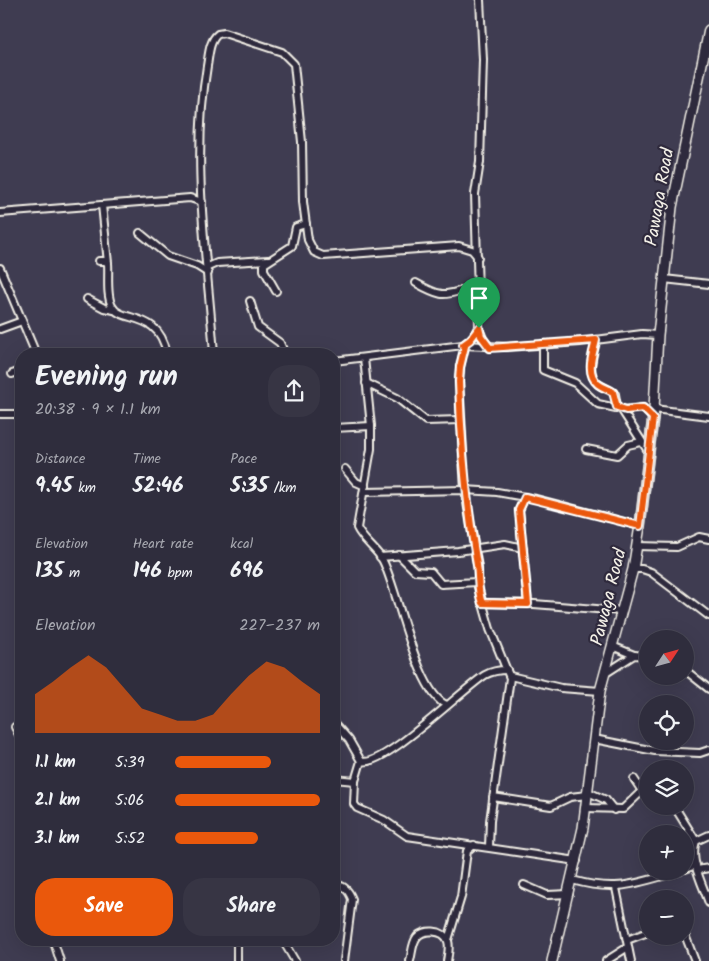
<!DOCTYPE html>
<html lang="en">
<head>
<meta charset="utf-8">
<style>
	body { margin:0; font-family:Kalam,sans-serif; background:#373544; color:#f1f3f6; height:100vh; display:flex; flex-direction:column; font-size:19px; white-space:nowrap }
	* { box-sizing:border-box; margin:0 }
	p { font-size:16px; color:#a7a8b0 }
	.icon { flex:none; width:28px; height:28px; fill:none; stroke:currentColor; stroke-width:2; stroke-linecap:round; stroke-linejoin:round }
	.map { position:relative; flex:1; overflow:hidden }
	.details { position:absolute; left:15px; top:348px; width:325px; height:598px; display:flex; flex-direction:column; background:#2f2d3d; border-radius:20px; box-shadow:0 5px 20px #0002,0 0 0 1px #4a4957 }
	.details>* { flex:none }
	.needle { width:32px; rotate:54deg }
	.fabs { position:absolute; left:639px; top:630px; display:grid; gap:10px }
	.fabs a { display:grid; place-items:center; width:55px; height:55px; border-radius:50%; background:#2f2d3d; box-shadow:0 5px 20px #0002,0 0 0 1px #4a4957; font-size:25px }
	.pin { position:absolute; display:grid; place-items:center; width:42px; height:42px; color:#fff; margin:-51px -21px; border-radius:50% 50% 50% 0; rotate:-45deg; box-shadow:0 0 5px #0007 }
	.pin .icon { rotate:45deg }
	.round { display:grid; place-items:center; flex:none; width:52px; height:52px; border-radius:20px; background:#373544 }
	.overview { display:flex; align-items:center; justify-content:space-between; height:85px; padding:0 20px }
	h1 { font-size:28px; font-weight:700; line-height:38px }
	.stats { display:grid; grid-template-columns:repeat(3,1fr); gap:8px; height:85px; padding:5px 20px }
	.stats div { display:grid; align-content:center }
	.stats b { font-size:21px; font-weight:700 }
	.stats small { font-size:14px; font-weight:400 }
	.stats p { font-size:14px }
	.chart { height:140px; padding:10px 20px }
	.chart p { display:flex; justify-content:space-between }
	.chart svg { width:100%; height:90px; margin-top:5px; fill:#ea580c; opacity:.7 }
	.primary-button { display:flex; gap:10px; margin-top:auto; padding:10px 20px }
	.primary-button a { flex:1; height:58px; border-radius:20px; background:#ea580c; color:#fff; font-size:20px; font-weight:700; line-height:58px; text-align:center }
	.primary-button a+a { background:#373544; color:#f1f3f6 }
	ul { padding:0 20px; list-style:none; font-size:16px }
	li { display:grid; grid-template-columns:80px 60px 1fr; align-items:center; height:38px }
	li i { height:12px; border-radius:6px; background:#ea580c }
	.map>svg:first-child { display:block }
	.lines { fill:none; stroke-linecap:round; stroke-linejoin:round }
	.minor-casing { stroke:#f4f1e8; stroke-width:10 }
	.secondary-casing { stroke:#f4f1e8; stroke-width:12 }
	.minor { stroke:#2f2a3d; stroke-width:6 }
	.secondary { stroke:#2f2a3d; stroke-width:9 }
	.route-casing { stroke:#fff; stroke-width:10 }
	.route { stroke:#ea580c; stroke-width:6 }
	.labels { text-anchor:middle; stroke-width:4.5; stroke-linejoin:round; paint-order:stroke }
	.street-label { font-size:18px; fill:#f4f1e8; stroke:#2f2a3d }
</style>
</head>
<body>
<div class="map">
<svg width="709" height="961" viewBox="0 0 709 961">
	<rect width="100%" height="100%" fill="#3f3c51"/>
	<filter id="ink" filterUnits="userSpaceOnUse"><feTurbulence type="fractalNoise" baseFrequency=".02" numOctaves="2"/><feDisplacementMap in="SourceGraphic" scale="10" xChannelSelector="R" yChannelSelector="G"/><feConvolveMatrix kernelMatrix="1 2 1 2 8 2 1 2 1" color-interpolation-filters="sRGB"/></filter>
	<g filter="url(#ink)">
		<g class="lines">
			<defs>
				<g id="minor">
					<path d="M102,205L108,263"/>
					<path d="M0,213L190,198L202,202"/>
					<path d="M140,233L168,256L197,266L208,273"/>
					<path d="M99,261H105L108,263C109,276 106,295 112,306C121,324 159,309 167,354"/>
					<path d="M208,267L217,263L268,260"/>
					<path d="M0,268L36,354"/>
					<path d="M664,279L709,284"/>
					<path d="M416,283C450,302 444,292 478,287"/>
					<path d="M276,291L264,270V264L292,246L296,227L306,224"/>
					<path d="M87,299L104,308L114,310"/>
					<path d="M250,301L258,327L280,343L285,354"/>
					<path d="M479,328L483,339L490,348"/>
					<path d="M0,329L22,321"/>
					<path d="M596,340C594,354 585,372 598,384C603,388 610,389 615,394L617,407"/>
					<path d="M543,344V370L575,383L598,404L625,410L643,408L653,418"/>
					<path d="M463,345L474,336L479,325L475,194L480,162L483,60L480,0"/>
					<path d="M465,346L460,367L459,381L465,490L478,568V587L490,629L510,678L490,821L489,847"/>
					<path d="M214,354C207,258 191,161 207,66C209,55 209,41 218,34L224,33L282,52L294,64L302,142L303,202L308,240L314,252L323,256L459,246L472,250L478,257"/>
					<path d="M364,358L371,426V449L357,528C363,541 377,549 383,561C398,590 417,695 447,705"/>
					<path d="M334,361L463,345L507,347L580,342L642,334L658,335"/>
					<path d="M12,374L21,371"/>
					<path d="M366,383L397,398L426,421L460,420"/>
					<path d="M621,409L648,451"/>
					<path d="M654,409L709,416"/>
					<path d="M0,414H21"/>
					<path d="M334,428L371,426"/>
					<path d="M586,449L617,455L628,445L641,442"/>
					<path d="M345,469L356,482L365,486"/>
					<path d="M365,492L465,490L497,492L536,499L640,526"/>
					<path d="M525,497L519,510L528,604"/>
					<path d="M637,546L677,547L699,537L709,539"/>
					<path d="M399,555L415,571L431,572L441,584L477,582"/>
					<path d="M380,557L458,551L505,544L523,548"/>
					<path d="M633,569H642L651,572L709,616"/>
					<path d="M482,603L534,604L621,611"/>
					<path d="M612,646L634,655"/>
					<path d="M685,670L709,689"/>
					<path d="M606,673L634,655L648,656"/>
					<path d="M510,676L561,688L600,691"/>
					<path d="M334,723L349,740L361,761C381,770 464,688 485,675C492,671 499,670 507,670"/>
					<path d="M15,727L21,738"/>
					<path d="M594,739L655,751L700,753L709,750"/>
					<path d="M361,761L355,781L354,804L357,808L384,820L407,836L577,861"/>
					<path d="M334,779L355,781"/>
					<path d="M634,779L642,791L648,796"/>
					<path d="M588,792L606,800L614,810"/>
					<path d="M493,797L551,806L570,797L587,795"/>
					<path d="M674,806L696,841"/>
					<path d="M586,808L623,809L642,791"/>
					<path d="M709,835L696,841C689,861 703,885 709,903"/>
					<path d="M685,869L696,865"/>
					<path d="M697,870L709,868"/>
					<path d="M572,880C618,893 636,883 680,871"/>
					<path d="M334,884C344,886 348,889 352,899L344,961"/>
					<path d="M524,885L547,895L569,894"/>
					<path d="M616,888L631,961"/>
					<path d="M685,935L695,961"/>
					<path d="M53,939L60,961"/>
					<path d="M237,939V961"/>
					<path d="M282,939L295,961"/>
					<path d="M448,940L461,897L467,851L474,845"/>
					<path d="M627,940L648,932"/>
					<path d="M410,961C412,954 412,943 417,937C423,929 444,929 448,941C450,947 448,955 447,961"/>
					<path d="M606,961L628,947"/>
				</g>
				<path id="secondary" d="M552,961L583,828L600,691L633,569L640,526L654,409L658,335L672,207L709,30"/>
			</defs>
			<use href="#minor" class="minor-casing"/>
			<use href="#secondary" class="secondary-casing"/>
			<use href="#minor" class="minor"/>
			<use href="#secondary" class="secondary"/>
		</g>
	</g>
	<g class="lines" filter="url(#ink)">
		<defs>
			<path id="route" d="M479,328L481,336L490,348L596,340C593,354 585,373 598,384C603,388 609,389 613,392L617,407L626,410L643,408L653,418L640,526L525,497L519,510L528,604L482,603C477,590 479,578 477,565C466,502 461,445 459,382L460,367L465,346L463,345L470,340Z"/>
		</defs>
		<use href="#route" class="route-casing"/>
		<use href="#route" class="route"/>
	</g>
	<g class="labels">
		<g class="street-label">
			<text transform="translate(659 197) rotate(-80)" y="6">Pawaga Road</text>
			<text transform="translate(608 597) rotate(-76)" y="6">Pawaga Road</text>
		</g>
	</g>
</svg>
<div class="fabs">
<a><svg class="needle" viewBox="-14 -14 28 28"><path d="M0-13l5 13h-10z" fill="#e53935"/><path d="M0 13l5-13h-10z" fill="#a7a8b0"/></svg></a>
<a><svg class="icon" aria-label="locate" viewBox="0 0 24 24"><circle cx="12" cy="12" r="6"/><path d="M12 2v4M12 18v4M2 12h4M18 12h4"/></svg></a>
<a><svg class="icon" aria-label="layers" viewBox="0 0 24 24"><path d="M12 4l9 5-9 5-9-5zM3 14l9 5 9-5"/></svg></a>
<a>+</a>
<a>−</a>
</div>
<div class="pin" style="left:479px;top:328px;background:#1e9e55"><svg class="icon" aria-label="arrive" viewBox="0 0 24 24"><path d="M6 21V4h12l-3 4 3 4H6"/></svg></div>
<section class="details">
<div class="overview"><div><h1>Evening run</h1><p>20:38 · 9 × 1.1 km</p></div><a class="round"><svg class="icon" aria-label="share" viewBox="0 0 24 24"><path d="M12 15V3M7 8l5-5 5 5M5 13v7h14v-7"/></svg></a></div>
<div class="stats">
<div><p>Distance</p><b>9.45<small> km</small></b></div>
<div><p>Time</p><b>52:46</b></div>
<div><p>Pace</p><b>5:35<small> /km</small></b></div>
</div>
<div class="stats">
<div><p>Elevation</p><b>135<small> m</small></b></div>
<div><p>Heart rate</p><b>146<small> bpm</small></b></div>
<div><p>kcal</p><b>696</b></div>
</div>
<div class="chart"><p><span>Elevation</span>227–237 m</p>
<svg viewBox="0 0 160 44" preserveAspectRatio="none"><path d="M0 44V25L10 19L20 12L30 6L40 12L50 22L60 32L70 35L80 38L90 38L100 35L110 25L120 16L130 9L140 12L150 19L160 25V44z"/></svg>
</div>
<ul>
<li><b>1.1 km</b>5:39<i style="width:66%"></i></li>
<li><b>2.1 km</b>5:06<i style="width:100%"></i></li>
<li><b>3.1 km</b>5:52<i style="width:57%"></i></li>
</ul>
<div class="primary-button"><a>Save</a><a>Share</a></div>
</section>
</div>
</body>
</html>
